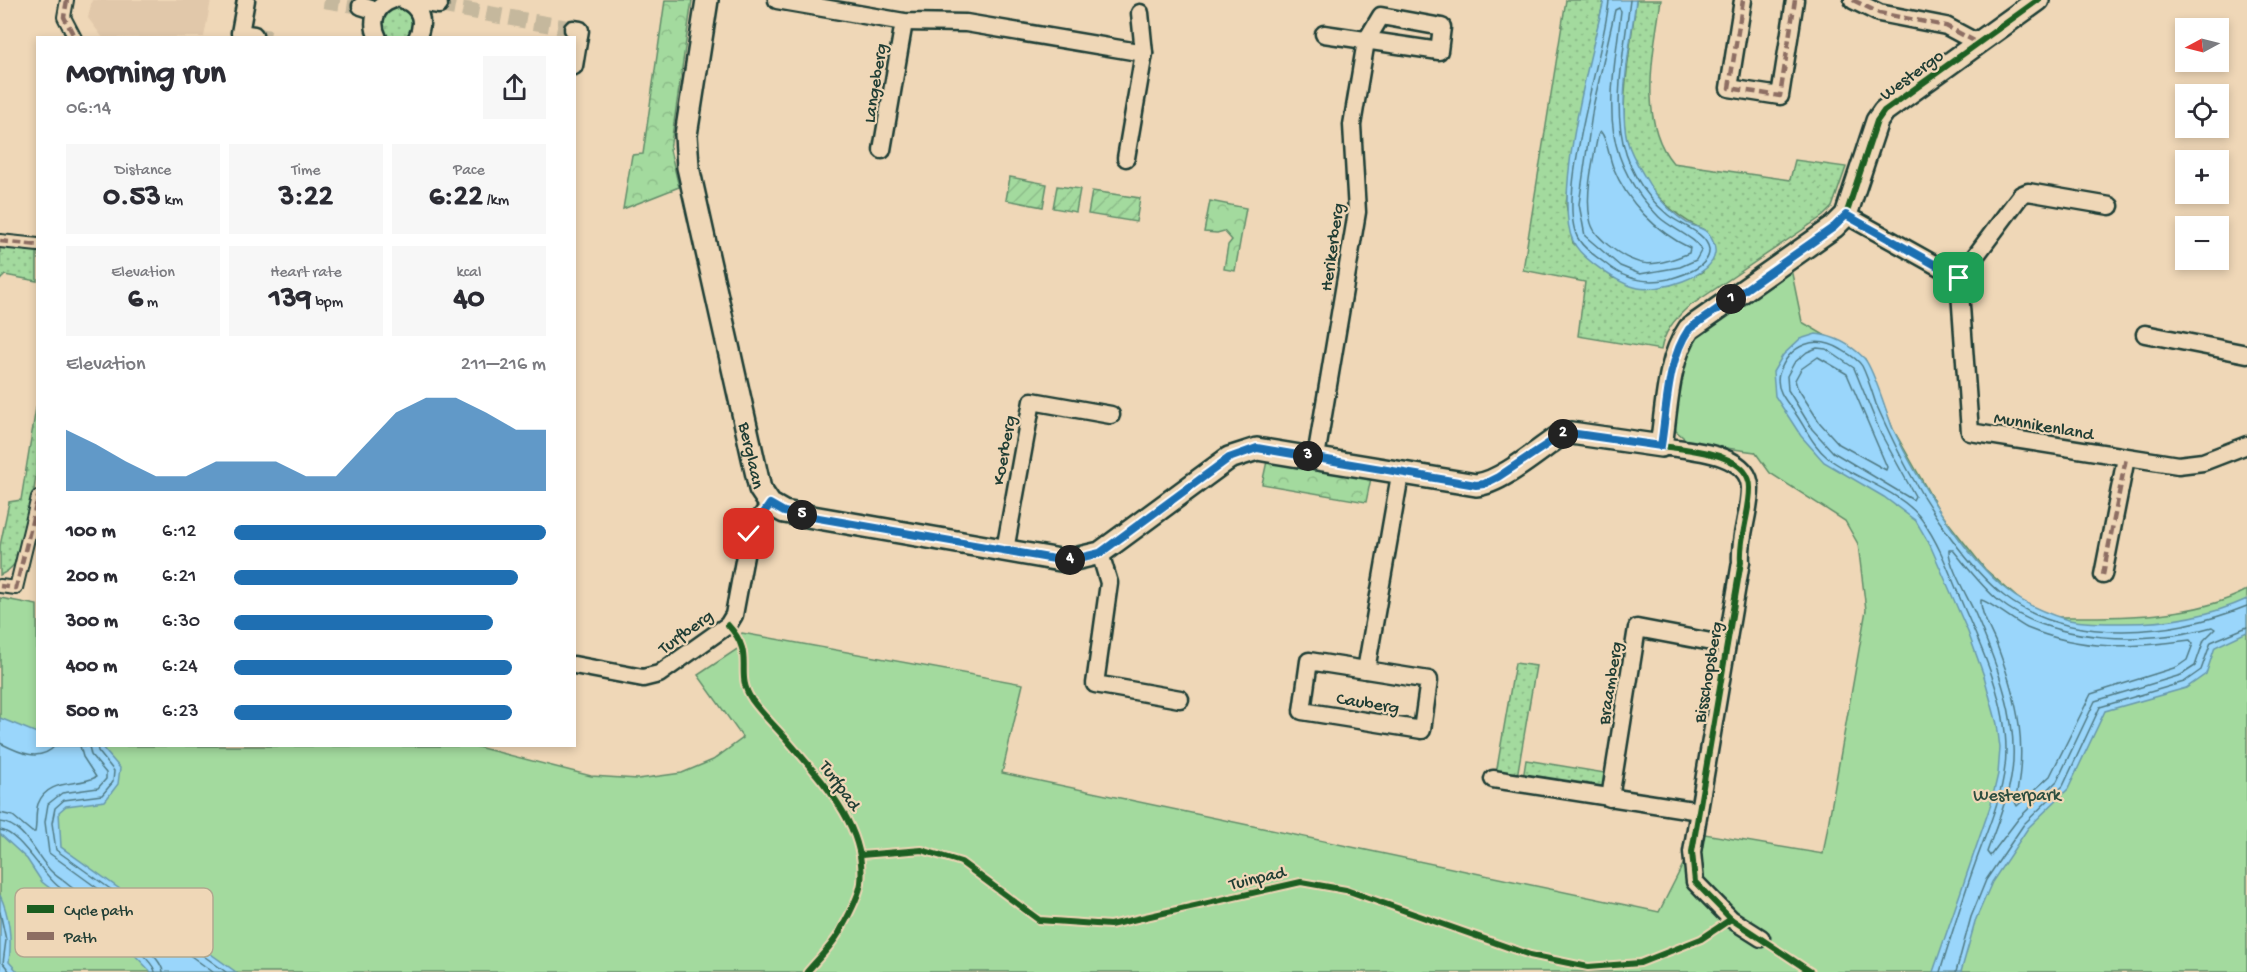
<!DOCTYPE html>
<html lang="en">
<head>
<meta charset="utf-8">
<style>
	body { margin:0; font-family:"Gochi Hand",sans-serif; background:#f7f7f7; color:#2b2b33; height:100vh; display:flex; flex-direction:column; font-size:22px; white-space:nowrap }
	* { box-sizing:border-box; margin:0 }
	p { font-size:20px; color:#7c7c81 }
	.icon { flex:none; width:33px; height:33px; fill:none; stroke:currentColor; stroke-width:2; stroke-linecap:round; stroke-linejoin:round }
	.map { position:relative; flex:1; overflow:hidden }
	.drawer { position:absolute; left:36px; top:36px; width:540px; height:711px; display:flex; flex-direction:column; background:#fff; border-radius:0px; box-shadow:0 3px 9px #0003 }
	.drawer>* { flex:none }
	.needle { width:39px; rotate:263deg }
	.controls { position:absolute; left:2175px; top:18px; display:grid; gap:12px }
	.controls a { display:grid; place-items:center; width:54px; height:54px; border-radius:0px; background:#fff; box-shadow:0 3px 9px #0003; font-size:30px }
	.pin { position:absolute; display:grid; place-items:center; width:51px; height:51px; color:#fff; margin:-26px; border-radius:12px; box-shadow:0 3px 9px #0006 }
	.km { position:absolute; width:30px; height:30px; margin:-15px; border-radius:50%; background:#222; color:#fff; font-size:16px; line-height:30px; text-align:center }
	.round { display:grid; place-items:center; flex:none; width:63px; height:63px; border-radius:0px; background:#f7f7f7 }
	.summary { display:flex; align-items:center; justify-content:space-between; height:102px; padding:0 30px }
	h1 { font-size:33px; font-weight:700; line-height:45px }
	.figures { display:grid; grid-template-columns:repeat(3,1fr); gap:9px; height:102px; padding:6px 30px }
	.figures div { display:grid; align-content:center; border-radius:0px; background:#f7f7f7; text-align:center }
	.figures b { font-size:30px; font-weight:700 }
	.figures small { font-size:16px; font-weight:400 }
	.figures p { font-size:16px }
	.chart { height:168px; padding:12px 30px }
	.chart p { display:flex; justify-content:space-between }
	.chart svg { width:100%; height:108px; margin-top:6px; fill:#1f6fb2; opacity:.7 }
	ul { padding:0 30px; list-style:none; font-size:20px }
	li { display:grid; grid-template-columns:96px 72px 1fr; align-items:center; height:45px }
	li i { height:15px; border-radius:8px; background:#1f6fb2 }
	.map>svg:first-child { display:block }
	.built { fill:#e1c8aa }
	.grass { fill:url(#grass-dots); stroke:#618c69; stroke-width:1.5 }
	.forest { fill:url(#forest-crowns); stroke:#618c69; stroke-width:1.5 }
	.park { fill:#a3da9e; stroke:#618c69; stroke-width:1.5 }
	.garden { fill:url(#garden-furrows); stroke:#618c69; stroke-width:1.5 }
	.water { fill:#9ad6fb; stroke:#6999ab; stroke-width:1.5 }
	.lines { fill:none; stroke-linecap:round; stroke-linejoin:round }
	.shore { stroke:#507a84; stroke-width:1.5 }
	.minor-tunnel { stroke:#c5b89d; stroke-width:16; stroke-dasharray:16 8; stroke-linecap:butt }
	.pedestrian-casing { stroke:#1f3d34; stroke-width:16 }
	.minor-casing { stroke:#1f3d34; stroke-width:21 }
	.tertiary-casing { stroke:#1f3d34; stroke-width:26 }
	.pedestrian { stroke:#efd7b7; stroke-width:12 }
	.minor { stroke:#efd7b7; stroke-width:16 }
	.tertiary { stroke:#efd7b7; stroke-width:21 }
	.quiet { stroke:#8d6e63; stroke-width:4.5; stroke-dasharray:9 4.5; stroke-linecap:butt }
	.cycleway-casing { stroke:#efd7b7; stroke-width:10 }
	.cycleway { stroke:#1b5e20; stroke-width:6 }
	.route-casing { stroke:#fff; stroke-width:12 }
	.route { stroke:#1f6fb2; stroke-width:8 }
	.labels { text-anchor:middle; stroke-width:4.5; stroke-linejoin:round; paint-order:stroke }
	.street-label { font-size:18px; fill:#1f3d34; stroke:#efd7b7 }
	.park-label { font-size:18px; fill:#2c4d3f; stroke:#efd7b7 }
	.key { fill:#efd7b7; stroke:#b1a990; stroke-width:1.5 }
	.key-label { font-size:16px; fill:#1f3d34 }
</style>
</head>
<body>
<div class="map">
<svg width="2247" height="972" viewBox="0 0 2247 972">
	<defs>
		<pattern id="grass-dots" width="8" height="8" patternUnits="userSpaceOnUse" patternTransform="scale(1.5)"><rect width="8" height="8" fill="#a3da9e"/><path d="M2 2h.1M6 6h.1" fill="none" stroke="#8cbc89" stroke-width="1.8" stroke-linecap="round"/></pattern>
		<pattern id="forest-crowns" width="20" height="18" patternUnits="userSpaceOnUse" patternTransform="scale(1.5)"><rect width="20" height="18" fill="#a3da9e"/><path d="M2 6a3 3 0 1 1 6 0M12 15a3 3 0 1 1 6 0" fill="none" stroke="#8cbc89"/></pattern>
		<pattern id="garden-furrows" width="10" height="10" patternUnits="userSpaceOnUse" patternTransform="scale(1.5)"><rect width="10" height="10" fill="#a3da9e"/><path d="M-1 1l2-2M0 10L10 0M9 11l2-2" fill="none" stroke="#8cbc89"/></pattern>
	</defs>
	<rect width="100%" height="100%" fill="#efd7b7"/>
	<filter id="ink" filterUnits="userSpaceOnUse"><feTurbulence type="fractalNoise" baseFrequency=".0167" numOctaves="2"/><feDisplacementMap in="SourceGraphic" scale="12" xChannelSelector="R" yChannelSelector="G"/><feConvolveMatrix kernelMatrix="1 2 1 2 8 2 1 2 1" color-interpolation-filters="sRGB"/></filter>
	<g filter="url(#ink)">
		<path class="built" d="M92,0H211L204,37L103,38L88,18Z"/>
		<g class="grass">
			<path d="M1566,0H1604L1580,105L1566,204L1573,243L1613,278L1670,285L1703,272L1704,230C1662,211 1623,164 1624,115C1624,77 1632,38 1636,0H1661C1654,50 1637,121 1673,163L1790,180L1795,160L1846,167L1832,207L1823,216L1687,308C1674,320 1664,332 1661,350L1578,336L1585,282L1523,270Z"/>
			<circle cx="397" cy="24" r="15"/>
			<path d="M0,236L37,239V281L5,275L0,280Z"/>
			<path d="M36,408C45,431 31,520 23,547C19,560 12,570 0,575V546L9,502L21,500Z"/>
			<path d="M1515,663L1536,666L1517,777L1496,774Z"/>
			<path d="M1526,760L1611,774L1604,791L1523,779Z"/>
		</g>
		<g class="forest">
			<path d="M665,0H692L670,150L679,187L623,209L632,155L643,154Z"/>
			<path d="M1210,201L1246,208L1235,271L1224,269L1228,245L1232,240L1224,231L1217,233L1204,232Z"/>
			<path d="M1267,461L1371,478L1366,502L1262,484Z"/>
		</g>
		<path class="park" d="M1791,269L1802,322L1865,359L1893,429L1940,512L1985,569L2039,617C2103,617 2190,621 2247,590V972H0V598L37,605L38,746H474L591,776L638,779L682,773L713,760L743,738L698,675L739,648L735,640L742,633L1023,684L1002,773L1659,912L1699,833L1823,854L1866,610L1858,544L1845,521L1770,473L1755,452L1690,443L1676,431L1674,422C1679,391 1679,356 1701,332Z"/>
		<g class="garden">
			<path d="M1010,177L1047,184L1043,207L1006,200Z"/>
			<path d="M1057,186L1080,189L1076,212L1053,208Z"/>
			<path d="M1092,191L1140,198L1136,222L1088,214Z"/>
		</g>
		<g class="water">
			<path d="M1604,0H1636C1631,42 1618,99 1627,140C1631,156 1641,170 1649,184C1658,199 1673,214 1687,223C1693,226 1699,227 1704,230C1711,235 1716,245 1715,253C1712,277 1658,292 1638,288C1619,284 1580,258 1573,241C1552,196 1592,51 1604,0Z"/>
			<path d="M1816,334C1834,336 1851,345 1864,358C1874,369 1886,412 1893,429C1917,479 1964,557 2008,591C2023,603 2046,613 2065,619C2080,623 2098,623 2114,623C2159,624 2206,618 2247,599V632L2215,647L2206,674L2186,688L2105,711L2068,789L2028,828L1992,882L1976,919L1961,972H1933L1991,804L1998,774L2000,748L1997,724L1984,676L1968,632L1930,545L1916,521L1884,497L1824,462L1801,436L1775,396L1773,372L1783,355L1800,339Z"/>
			<path d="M0,718L37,733L38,746H101L120,768L118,784L105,801L66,806L59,812L61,847L236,972H151L130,950L42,882L27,859L0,834Z"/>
			<path d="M0,895C10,917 12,938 9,962L18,972H0Z"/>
		</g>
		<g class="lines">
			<g class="shore">
				<path d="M1609,0C1606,49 1553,201 1579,240C1585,250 1597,257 1606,264C1625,280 1645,284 1669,279C1683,275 1711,267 1709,249C1706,232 1680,225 1668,215C1598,156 1621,79 1630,0"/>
				<path d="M1619,8L1621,11C1612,93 1594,152 1659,217C1670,228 1699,239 1701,251L1696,260L1680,267L1640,274L1620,266L1585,236L1579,204L1593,107L1615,10Z"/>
				<path d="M1601,132C1607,139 1609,157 1613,167C1627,202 1656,232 1690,248L1689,253C1654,268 1638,269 1608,245C1599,237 1592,231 1590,219C1585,193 1593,160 1598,135Z"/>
				<path d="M1817,348L1826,349L1854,368L1881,434L1915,496L1913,500L1833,452L1812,429L1793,398L1788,390L1787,376L1794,363L1807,352Z"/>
				<path d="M1818,357L1847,374L1887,467L1886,470L1839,444L1820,423L1797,387L1795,380L1801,369Z"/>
				<path d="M1949,550H1953C1968,568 1981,586 1999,601C2052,644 2150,645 2212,627L2215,629L2204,640L2195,666L2181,675L2095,701L2057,781L2019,818L1990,856L1987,852C1996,827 2006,804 2011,778C2021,723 1996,662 1975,613C1968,598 1948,564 1949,550Z"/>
				<path d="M1981,600C1987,600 2017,623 2027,628C2083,651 2132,648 2190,640L2193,644L2187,660L2177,667L2091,694L2050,776L2017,806L2015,802C2028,745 2018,702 1998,648C1993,635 1980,613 1981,600Z"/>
				<path d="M0,743C18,752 39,763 55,746"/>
				<path d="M89,746L91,755L106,773V779L98,788L62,793L48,804L45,822L49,853L213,972"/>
				<path d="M97,746L98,751L114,771L113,782L102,795L64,800L55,808L52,823L56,850L226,972"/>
				<path d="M0,813L13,816L32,832H35C37,823 35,813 38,804C48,778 77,787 96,777L83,757L80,746"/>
				<path d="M0,822C25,824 36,857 52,872C56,876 61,879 66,883C85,899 161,950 163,972"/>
				<path d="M0,830C19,832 42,874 59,887C76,901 153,955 155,972"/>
				<path d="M0,912L6,940L3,963L10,972"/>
				<path d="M1940,972C1951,936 1962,900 1975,864C1988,827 2006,790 2006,750C2006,702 1984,653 1965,610C1952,580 1941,546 1922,520C1902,491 1855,479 1828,458C1812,445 1805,426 1793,410C1785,400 1775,388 1779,374C1789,344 1816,334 1842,350C1849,354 1858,359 1862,366C1868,378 1872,392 1876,404C1886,426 1896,448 1908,470C1929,509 1969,569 2004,596C2070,647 2175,635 2247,606"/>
				<path d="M1956,972L1971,917L1986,880L2024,824L2063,786L2100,707L2184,682L2201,670L2211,642L2247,627"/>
			</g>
			<g class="minor-tunnel">
				<path d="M324,0L361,6"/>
				<path d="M439,5L573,29"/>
				<path d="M254,35L270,38"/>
			</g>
			<defs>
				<g id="pedestrian">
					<path d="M67,0L64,17L75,38"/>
					<path d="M0,241L38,245"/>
					<path d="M0,586L16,588L38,497"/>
				</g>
				<g id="minor">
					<path d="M246,0L240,33L254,35"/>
					<path d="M404,0C421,7 425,22 417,38"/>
					<path d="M777,0L904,22L966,23L1144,53"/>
					<path d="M1743,0L1729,88L1780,96L1795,0"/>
					<path d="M1853,0L1879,13L1946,26L1978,43"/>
					<path d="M361,6L377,11"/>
					<path d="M417,9L425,3L439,5"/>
					<path d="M573,29L580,30L574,66"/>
					<path d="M378,38C370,22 375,6 392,0"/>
					<path d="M882,150L904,22"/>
					<path d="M1126,158L1144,53L1140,13"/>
					<path d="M1846,215L1959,278L1970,432L2178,465L2203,462L2247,445"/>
					<path d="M1959,278L2021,195L2028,192L2110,206"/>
					<path d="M2145,334L2247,354"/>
					<path d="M1661,446C1687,450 1750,452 1750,488C1750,513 1739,537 1741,562L1692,852L1695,882L1731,919L1761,938"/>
					<path d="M1316,457L1357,212L1352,125L1366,41L1381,16L1442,27L1439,51L1324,34"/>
					<path d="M1005,550L1032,401L1111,415"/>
					<path d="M1100,553L1109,583L1095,684L1180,699"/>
					<path d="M2103,575L2126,458"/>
					<path d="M1309,661L1429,680L1422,730L1302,711Z"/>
					<path d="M574,665L643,678L659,674L728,625L734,615L749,534L770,504"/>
					<path d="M1366,670L1400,475"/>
					<path d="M1493,779L1699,811"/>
					<path d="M1610,798L1637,628L1727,645"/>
				</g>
				<g id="tertiary">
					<path id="s1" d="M707,0L686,135L688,167L760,489L770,504L784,512L1066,561L1100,553L1229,458L1257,449L1476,485C1501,483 1540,449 1561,435L1571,433L1661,446C1667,408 1667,361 1689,329L1834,227L1846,215L1877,121L1884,111L2038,0"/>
				</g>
			</defs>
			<use href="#pedestrian" class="pedestrian-casing"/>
			<use href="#minor" class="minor-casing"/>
			<use href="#tertiary" class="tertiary-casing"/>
			<use href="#pedestrian" class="pedestrian"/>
			<use href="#minor" class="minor"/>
			<use href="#tertiary" class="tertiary"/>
			<g class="quiet">
				<path d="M67,0L64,17L75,38"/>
				<path d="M1743,0L1729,88L1780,96L1795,0"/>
				<path d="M1853,0L1879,13L1946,26L1978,43"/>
				<path d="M0,241L38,245"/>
				<path d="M2103,575L2126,458"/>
				<path d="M0,586L16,588L38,497"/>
			</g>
			<defs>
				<g id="cycleway">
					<path d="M728,625C757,656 733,672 752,700C762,714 776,727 788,741C822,781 867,827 861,883C859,898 846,920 839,933C831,947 817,960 807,972"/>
					<path d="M861,855L922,850L961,862L1039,920L1110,925L1301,882L1346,890L1530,955L1588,967L1640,963L1701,939L1731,919"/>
					<path d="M1811,972L1731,919L1695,882L1692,852L1741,562C1739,537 1750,513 1750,488C1750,452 1687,450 1661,446C1667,408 1667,361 1689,329L1834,227L1846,215L1877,121L1884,111L2038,0"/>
				</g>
			</defs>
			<use href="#cycleway" class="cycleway-casing"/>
			<use href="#cycleway" class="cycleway"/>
		</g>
	</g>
	<g class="lines" filter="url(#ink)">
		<defs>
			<path id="route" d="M749,534L770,504L784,512L1066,561L1100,553L1229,458L1257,448L1476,485L1484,484L1498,477L1561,435L1570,433L1661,446C1667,408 1667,361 1689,329L1834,227L1846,215L1959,278"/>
		</defs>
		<use href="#route" class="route-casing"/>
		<use href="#route" class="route"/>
	</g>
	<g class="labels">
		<g class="street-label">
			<text transform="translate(1911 74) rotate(-36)" y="6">Westergo</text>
			<text transform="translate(874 83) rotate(-81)" y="6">Langeberg</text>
			<text transform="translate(1331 247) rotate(-82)" y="6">Herikerberg</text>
			<text transform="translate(2044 425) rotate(10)" y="6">Munnikenland</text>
			<text transform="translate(1003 450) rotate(-80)" y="6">Koerberg</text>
			<text dy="6" stroke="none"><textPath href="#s1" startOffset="464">Berglaan</textPath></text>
			<text transform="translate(685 631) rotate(-36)" y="6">Turfberg</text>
			<text transform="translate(1707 672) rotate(-80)" y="6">Bisschopsberg</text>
			<text transform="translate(1609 683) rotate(-81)" y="6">Braamberg</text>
			<text transform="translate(1368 702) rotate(9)" y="6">Cauberg</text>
			<text transform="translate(841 785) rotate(54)" y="6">Turfpad</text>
			<text transform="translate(1257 877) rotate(-13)" y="6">Tuinpad</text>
		</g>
		<g class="park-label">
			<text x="2017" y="800">Westerpark</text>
		</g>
	</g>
	<rect x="15" y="888" width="198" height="69" rx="9" class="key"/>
	<rect x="27" y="905" width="27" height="8" fill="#1b5e20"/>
	<rect x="27" y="932" width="27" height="8" fill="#8d6e63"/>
	<g class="key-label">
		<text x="64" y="915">Cycle path</text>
		<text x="64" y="942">Path</text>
	</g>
</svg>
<div class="controls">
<a><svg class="needle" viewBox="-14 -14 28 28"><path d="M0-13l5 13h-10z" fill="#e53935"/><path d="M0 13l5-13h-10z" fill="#7c7c81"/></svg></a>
<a><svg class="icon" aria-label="locate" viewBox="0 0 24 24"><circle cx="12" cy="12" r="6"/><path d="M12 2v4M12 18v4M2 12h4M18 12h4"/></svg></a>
<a>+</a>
<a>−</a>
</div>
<div class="pin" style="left:1959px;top:278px;background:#1e9e55"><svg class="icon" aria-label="arrive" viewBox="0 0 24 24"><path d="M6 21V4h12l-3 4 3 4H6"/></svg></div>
<div class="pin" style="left:749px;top:534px;background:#d93025"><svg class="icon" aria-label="check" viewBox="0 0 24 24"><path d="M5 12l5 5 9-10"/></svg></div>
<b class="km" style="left:1731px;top:299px">1</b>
<b class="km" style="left:1563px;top:434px">2</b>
<b class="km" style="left:1308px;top:456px">3</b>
<b class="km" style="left:1070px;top:560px">4</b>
<b class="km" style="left:802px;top:515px">5</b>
<section class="drawer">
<div class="summary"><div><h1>Morning run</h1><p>06:14</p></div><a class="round"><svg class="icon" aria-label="share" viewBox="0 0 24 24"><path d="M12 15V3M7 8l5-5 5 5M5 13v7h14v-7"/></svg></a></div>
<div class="figures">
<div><p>Distance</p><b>0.53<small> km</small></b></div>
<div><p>Time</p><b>3:22</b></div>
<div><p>Pace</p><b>6:22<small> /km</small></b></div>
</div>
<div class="figures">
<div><p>Elevation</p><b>6<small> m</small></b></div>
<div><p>Heart rate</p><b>139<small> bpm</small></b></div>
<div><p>kcal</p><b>40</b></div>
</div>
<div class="chart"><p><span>Elevation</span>211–216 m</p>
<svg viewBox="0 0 160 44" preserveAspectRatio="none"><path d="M0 44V19L10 25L20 32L30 38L40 38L50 32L60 32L70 32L80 38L90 38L100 25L110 12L120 6L130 6L140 12L150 19L160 19V44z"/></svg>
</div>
<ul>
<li><b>100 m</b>6:12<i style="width:100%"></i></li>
<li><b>200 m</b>6:21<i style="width:91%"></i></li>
<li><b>300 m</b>6:30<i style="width:83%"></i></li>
<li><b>400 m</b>6:24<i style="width:89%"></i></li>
<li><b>500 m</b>6:23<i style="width:89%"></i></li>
</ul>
</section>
</div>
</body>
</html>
